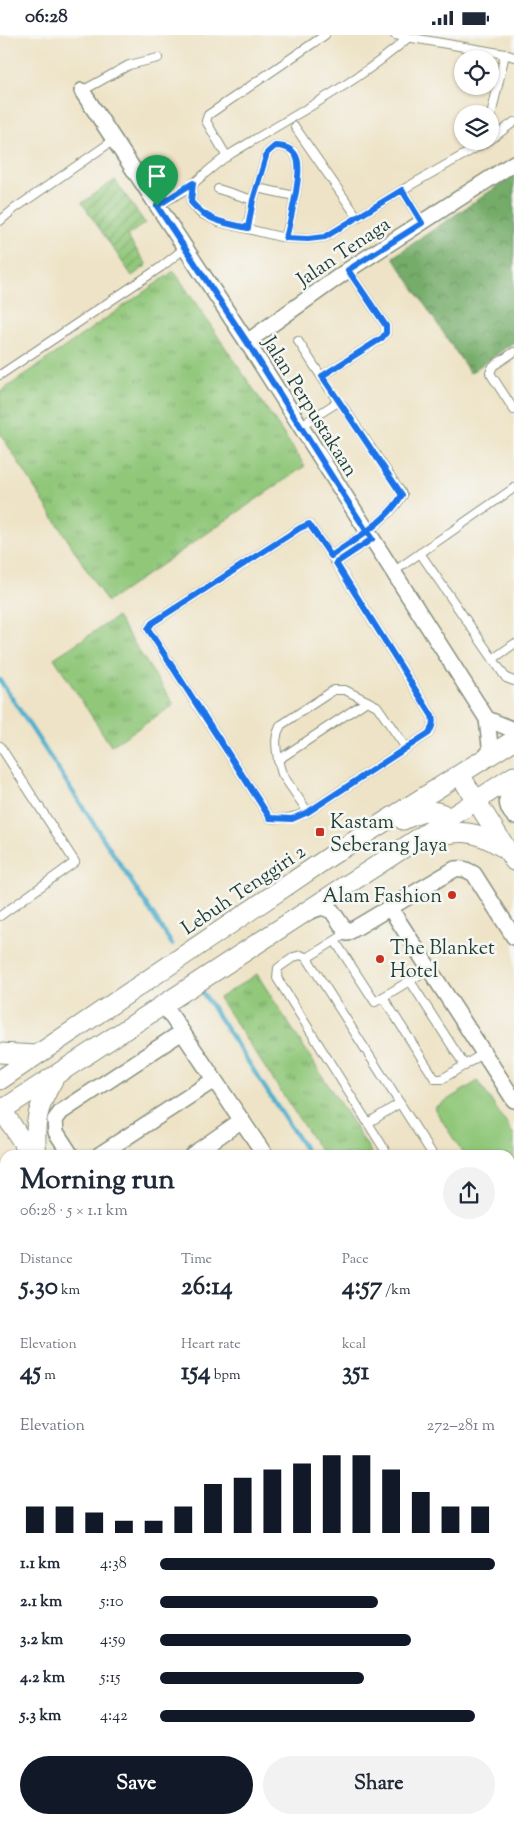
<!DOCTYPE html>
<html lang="en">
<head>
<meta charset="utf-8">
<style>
	body { margin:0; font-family:"Sorts Mill Goudy",serif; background:#f2f2f3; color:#1f2937; height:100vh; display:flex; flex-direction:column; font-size:19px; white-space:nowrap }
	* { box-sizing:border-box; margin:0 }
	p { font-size:16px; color:#747a83 }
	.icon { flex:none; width:28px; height:28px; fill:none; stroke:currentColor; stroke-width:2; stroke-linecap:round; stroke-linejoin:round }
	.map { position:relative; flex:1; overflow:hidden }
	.details { position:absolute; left:0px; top:1115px; width:515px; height:674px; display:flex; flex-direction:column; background:#fff; border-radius:15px 15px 0 0; box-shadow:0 1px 4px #0004 }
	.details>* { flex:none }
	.tools { position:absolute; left:454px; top:15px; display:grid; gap:10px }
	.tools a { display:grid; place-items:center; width:45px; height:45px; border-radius:50%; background:#fff; box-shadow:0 1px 4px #0004; font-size:25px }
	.pin { position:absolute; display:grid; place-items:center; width:42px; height:42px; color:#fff; margin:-51px -21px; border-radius:50% 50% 50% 0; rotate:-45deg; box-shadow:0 0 5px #0007 }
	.pin .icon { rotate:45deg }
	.round { display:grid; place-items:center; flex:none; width:52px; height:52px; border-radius:26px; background:#f2f2f3 }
	.head { display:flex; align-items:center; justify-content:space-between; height:85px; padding:0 20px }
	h1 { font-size:28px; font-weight:800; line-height:38px }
	.figures { display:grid; grid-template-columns:repeat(3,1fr); gap:8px; height:85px; padding:5px 20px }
	.figures div { display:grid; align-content:center }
	.figures b { font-size:25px; font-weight:800 }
	.figures small { font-size:14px; font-weight:400 }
	.figures p { font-size:14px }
	.chart { height:140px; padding:10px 20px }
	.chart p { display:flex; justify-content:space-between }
	.chart svg { width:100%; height:90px; margin-top:5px; stroke:#111827; stroke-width:6 }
	.cta { display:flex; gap:10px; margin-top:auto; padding:10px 20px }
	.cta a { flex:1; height:58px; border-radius:30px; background:#111827; color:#fff; font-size:20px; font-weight:800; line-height:58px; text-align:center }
	.cta a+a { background:#f2f2f3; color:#1f2937 }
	ul { padding:0 20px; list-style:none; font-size:16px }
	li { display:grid; grid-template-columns:80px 60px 1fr; align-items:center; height:38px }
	li i { height:12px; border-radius:6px; background:#111827 }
	.status { display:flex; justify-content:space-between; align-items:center; height:35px; padding:0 25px; background:#fff; direction:ltr }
	.status svg { height:14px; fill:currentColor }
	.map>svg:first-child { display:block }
	.grass { fill:url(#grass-tufts); stroke:#588256 }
	.forest { fill:url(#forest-crowns); stroke:#4a744e }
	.garden { fill:url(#garden-furrows); stroke:#588256 }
	.pitch { fill:#90c779; stroke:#588256 }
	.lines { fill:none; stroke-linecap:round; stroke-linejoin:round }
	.stream { stroke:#4dafcc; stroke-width:4.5 }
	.service-casing { stroke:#86907d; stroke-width:10 }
	.minor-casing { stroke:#86907d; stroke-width:18 }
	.tertiary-casing { stroke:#86907d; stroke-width:21 }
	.service { stroke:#fff; stroke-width:8 }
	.minor { stroke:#fff; stroke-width:15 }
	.tertiary { stroke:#fff; stroke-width:19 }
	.route-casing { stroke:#fff; stroke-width:10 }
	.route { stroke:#1a73e8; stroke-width:6 }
	.poi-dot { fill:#c8321e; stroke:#f6f6f2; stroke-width:2 }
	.labels { text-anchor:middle; stroke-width:5; stroke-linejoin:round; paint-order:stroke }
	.street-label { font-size:20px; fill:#1f3d34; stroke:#f6f6f2 }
	.poi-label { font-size:20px; fill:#1f3d34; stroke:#f6f6f2; text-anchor:start }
</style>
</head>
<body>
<div class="status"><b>06:28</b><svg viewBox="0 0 49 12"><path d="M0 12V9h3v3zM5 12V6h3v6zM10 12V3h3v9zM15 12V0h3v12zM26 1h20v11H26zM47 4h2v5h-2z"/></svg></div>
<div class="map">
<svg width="514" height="1788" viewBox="0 0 514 1788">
	<defs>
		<pattern id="grass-tufts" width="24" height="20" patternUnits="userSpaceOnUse" patternTransform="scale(1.25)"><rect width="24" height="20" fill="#90c779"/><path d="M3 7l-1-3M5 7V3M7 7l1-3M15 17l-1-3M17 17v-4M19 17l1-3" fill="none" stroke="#75a364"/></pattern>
		<pattern id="forest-crowns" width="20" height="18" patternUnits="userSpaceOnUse" patternTransform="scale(1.25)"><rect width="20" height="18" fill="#74ac69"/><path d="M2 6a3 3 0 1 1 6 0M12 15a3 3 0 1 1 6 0" fill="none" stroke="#5f8d57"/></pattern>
		<pattern id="garden-furrows" width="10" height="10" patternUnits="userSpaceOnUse" patternTransform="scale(1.25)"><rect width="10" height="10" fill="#90c779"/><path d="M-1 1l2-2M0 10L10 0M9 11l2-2" fill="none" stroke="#75a364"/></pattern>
	</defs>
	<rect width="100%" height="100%" fill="#f6f6f2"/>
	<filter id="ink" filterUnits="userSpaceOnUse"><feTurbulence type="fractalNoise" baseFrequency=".02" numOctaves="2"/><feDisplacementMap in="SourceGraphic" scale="10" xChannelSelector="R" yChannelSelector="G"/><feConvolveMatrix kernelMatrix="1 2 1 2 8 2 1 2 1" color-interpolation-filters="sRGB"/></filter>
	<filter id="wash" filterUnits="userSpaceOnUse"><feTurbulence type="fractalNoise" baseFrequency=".0096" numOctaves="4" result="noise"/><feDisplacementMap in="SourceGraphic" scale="20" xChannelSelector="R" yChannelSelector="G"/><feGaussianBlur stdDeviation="1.12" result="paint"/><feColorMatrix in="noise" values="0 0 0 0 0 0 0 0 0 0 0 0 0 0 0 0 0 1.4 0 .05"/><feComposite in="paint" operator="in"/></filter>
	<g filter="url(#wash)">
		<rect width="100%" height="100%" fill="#eee3c6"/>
		<g class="grass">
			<path d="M174,236L305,431L107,567L0,398V357Z"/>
			<path d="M117,582L174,670L111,711L54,623Z"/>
			<path d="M257,939L373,1120H323L219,963Z"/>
			<path d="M513,1200L514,1404L513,1405L510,1400V1202Z"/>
		</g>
		<path class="forest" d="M514,140V307L470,338L393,222Z"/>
		<path class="garden" d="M115,145L145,188L127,201L147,230L132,241L82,168Z"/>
		<g class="pitch">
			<path d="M478,1046L514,1100V1197L510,1191V1120H464L434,1073Z"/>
			<path d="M5,1444V1472L0,1465V1447Z"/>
		</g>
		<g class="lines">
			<g class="stream">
				<path d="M0,645L172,909"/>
				<path d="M201,955L309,1120"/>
				<path d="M510,1425L514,1431"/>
			</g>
		</g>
	</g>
	<g filter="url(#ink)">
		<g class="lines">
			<defs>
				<g id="service">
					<path d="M395,0L505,19L514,22"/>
					<path d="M82,56L129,30L158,23"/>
					<path d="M490,85L505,19"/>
					<path d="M295,92L358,183"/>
					<path d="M490,105L514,87"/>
					<path d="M227,122L206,86L208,80L325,0"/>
					<path d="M193,148L191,167L200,178L219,187L285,203L308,204L325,202L402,155L488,106"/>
					<path d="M257,153L295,161"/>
					<path d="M218,154L253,165"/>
					<path d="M402,155L422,188"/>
					<path d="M157,171C169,164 183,157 193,149C205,139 216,128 229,120C290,82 355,50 409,2"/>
					<path d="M0,186L14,174L114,105"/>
					<path d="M247,193L253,165L267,118L275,111C305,111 299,137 296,157C293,173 290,188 285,203"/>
					<path d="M298,306L338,367"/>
					<path d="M514,317L493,331L490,338L514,375"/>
					<path d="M0,340L161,232L185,213"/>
					<path d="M322,341L382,303L386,298V291L348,235"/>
					<path d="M300,391L338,367L342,370L403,460C386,487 357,503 331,521"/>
					<path d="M309,489L336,528L432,681C434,688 432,692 429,698L308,777C295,782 285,785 270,783L148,594L152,588L300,493Z"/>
					<path d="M420,518L506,643L514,646"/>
					<path d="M336,528L372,504"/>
					<path d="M393,537L514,453"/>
					<path d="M493,624L514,609"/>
					<path d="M0,711L75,827L0,881"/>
					<path d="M278,725C276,711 274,702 281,690L334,655H345L367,666"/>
					<path d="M308,777L282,739L278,725L367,666L377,671L406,713"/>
					<path d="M347,898L307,923L433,1120"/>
					<path d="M335,906L375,967L383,962"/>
					<path d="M307,923L301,920L294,922L278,933L277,943L388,1120"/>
					<path d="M429,934L383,962L435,1044H442L484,1018"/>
					<path d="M410,946L465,1031"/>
					<path d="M368,1088L400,1068"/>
					<path d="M0,1293L5,1290"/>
					<path d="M0,1322L5,1319"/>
					<path d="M510,1549L514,1546"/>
					<path d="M510,1641L514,1638"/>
					<path d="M0,1706L5,1714"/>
					<path d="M510,1780L514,1777"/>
					<path d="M53,1784L56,1788"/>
					<path d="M311,1788L317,1784"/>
					<path d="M497,1788L504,1784"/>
				</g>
				<g id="minor">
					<path d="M82,56L247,307L487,684L514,695"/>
					<path d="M247,307L348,235L514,128"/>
					<path d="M487,684L491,719"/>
					<path d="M514,745C507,757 503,770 514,781"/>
					<path d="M390,873L514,1065"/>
					<path d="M308,877L322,872L332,876L347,898L455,834C463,833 467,835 474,839L514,902"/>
					<path d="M164,970L265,1120"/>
					<path d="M71,1120L56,1097L55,1085L61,1077L182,997"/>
					<path d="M99,1120L214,1045"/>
					<path d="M192,1120L242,1085"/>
					<path d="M0,1385L5,1393"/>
					<path d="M510,1476L514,1482"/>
					<path d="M0,1524L5,1521"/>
					<path d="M0,1581L5,1588"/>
					<path d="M510,1581L514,1579"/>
					<path d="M0,1661L5,1658"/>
					<path d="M136,1784L139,1788"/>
					<path d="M219,1788L225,1784"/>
				</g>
				<g id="tertiary">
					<path d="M460,740L514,826"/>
					<path d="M403,785C417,778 437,770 448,784"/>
					<path d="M426,802C461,796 473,793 504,813"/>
					<path d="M0,1018L36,1020"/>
					<path d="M0,1045L332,820L514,705"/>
					<path d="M0,1072L31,1120"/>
					<path d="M2,1075L514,741"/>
					<path d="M37,1120C33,1087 38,1071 54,1043"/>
					<path d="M456,1784L459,1788"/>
				</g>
			</defs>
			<use href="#service" class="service-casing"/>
			<use href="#minor" class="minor-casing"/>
			<use href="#tertiary" class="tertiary-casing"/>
			<use href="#service" class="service"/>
			<use href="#minor" class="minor"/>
			<use href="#tertiary" class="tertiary"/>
		</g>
	</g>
	<g class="lines" filter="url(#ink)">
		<defs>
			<path id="route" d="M157,171L247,307L367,497L372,504L336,528L432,681C434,688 432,692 429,698L308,777L292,784L270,783L148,594L152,588L300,493L309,489L331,521C357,503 386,487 402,460L322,341L382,303L386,298V291L348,235L422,188L402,155L325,202L308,204L286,203C290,188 293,173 296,157C299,137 305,111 275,111L267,118L253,165L248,193C224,188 207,186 191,167L193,148L157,171"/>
		</defs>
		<use href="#route" class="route-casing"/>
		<use href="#route" class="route"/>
	</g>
	<g class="poi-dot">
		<rect x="315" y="792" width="10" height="10" rx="2.5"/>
		<circle cx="452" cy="860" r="5"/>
		<circle cx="380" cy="924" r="5"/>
	</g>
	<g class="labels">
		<g class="street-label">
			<text transform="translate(343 216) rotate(-34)" y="7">Jalan Tenaga</text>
			<text transform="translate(311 371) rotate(58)" y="7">Jalan Perpustakaan</text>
			<text transform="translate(243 854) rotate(-34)" y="7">Lebuh Tenggiri 2</text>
		</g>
		<g class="poi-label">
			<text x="330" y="793">Kastam<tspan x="330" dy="23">Seberang Jaya</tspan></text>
			<text x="442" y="867" text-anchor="end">Alam Fashion</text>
			<text x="390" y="919">The Blanket<tspan x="390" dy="23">Hotel</tspan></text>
		</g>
	</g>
</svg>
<div class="tools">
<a><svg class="icon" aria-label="locate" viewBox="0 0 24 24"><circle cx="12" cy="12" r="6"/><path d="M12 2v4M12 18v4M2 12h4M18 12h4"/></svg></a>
<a><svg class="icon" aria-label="layers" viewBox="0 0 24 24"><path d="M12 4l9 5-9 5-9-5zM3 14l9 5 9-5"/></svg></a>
</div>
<div class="pin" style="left:157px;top:171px;background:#1e9e55"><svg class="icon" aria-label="arrive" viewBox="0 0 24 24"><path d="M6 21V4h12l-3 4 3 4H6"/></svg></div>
<section class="details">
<div class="head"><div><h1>Morning run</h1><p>06:28 · 5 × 1.1 km</p></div><a class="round"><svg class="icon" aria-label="share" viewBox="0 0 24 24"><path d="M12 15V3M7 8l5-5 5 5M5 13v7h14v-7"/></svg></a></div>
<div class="figures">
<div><p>Distance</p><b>5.30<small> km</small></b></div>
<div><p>Time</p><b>26:14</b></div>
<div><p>Pace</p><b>4:57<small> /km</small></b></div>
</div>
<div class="figures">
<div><p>Elevation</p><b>45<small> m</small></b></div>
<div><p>Heart rate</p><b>154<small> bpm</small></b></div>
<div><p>kcal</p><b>351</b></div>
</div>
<div class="chart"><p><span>Elevation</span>272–281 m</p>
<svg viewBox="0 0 160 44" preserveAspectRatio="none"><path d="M5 44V31M15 44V31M25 44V34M35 44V38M45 44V38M55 44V31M65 44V20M75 44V17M85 44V13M95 44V10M105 44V6M115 44V6M125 44V13M135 44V24M145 44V31M155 44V31"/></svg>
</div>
<ul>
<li><b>1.1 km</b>4:38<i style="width:100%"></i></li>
<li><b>2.1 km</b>5:10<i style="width:65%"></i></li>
<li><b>3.2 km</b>4:59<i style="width:75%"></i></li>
<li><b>4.2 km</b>5:15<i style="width:61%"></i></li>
<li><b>5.3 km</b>4:42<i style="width:94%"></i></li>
</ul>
<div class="cta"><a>Save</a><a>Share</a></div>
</section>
</div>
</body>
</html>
